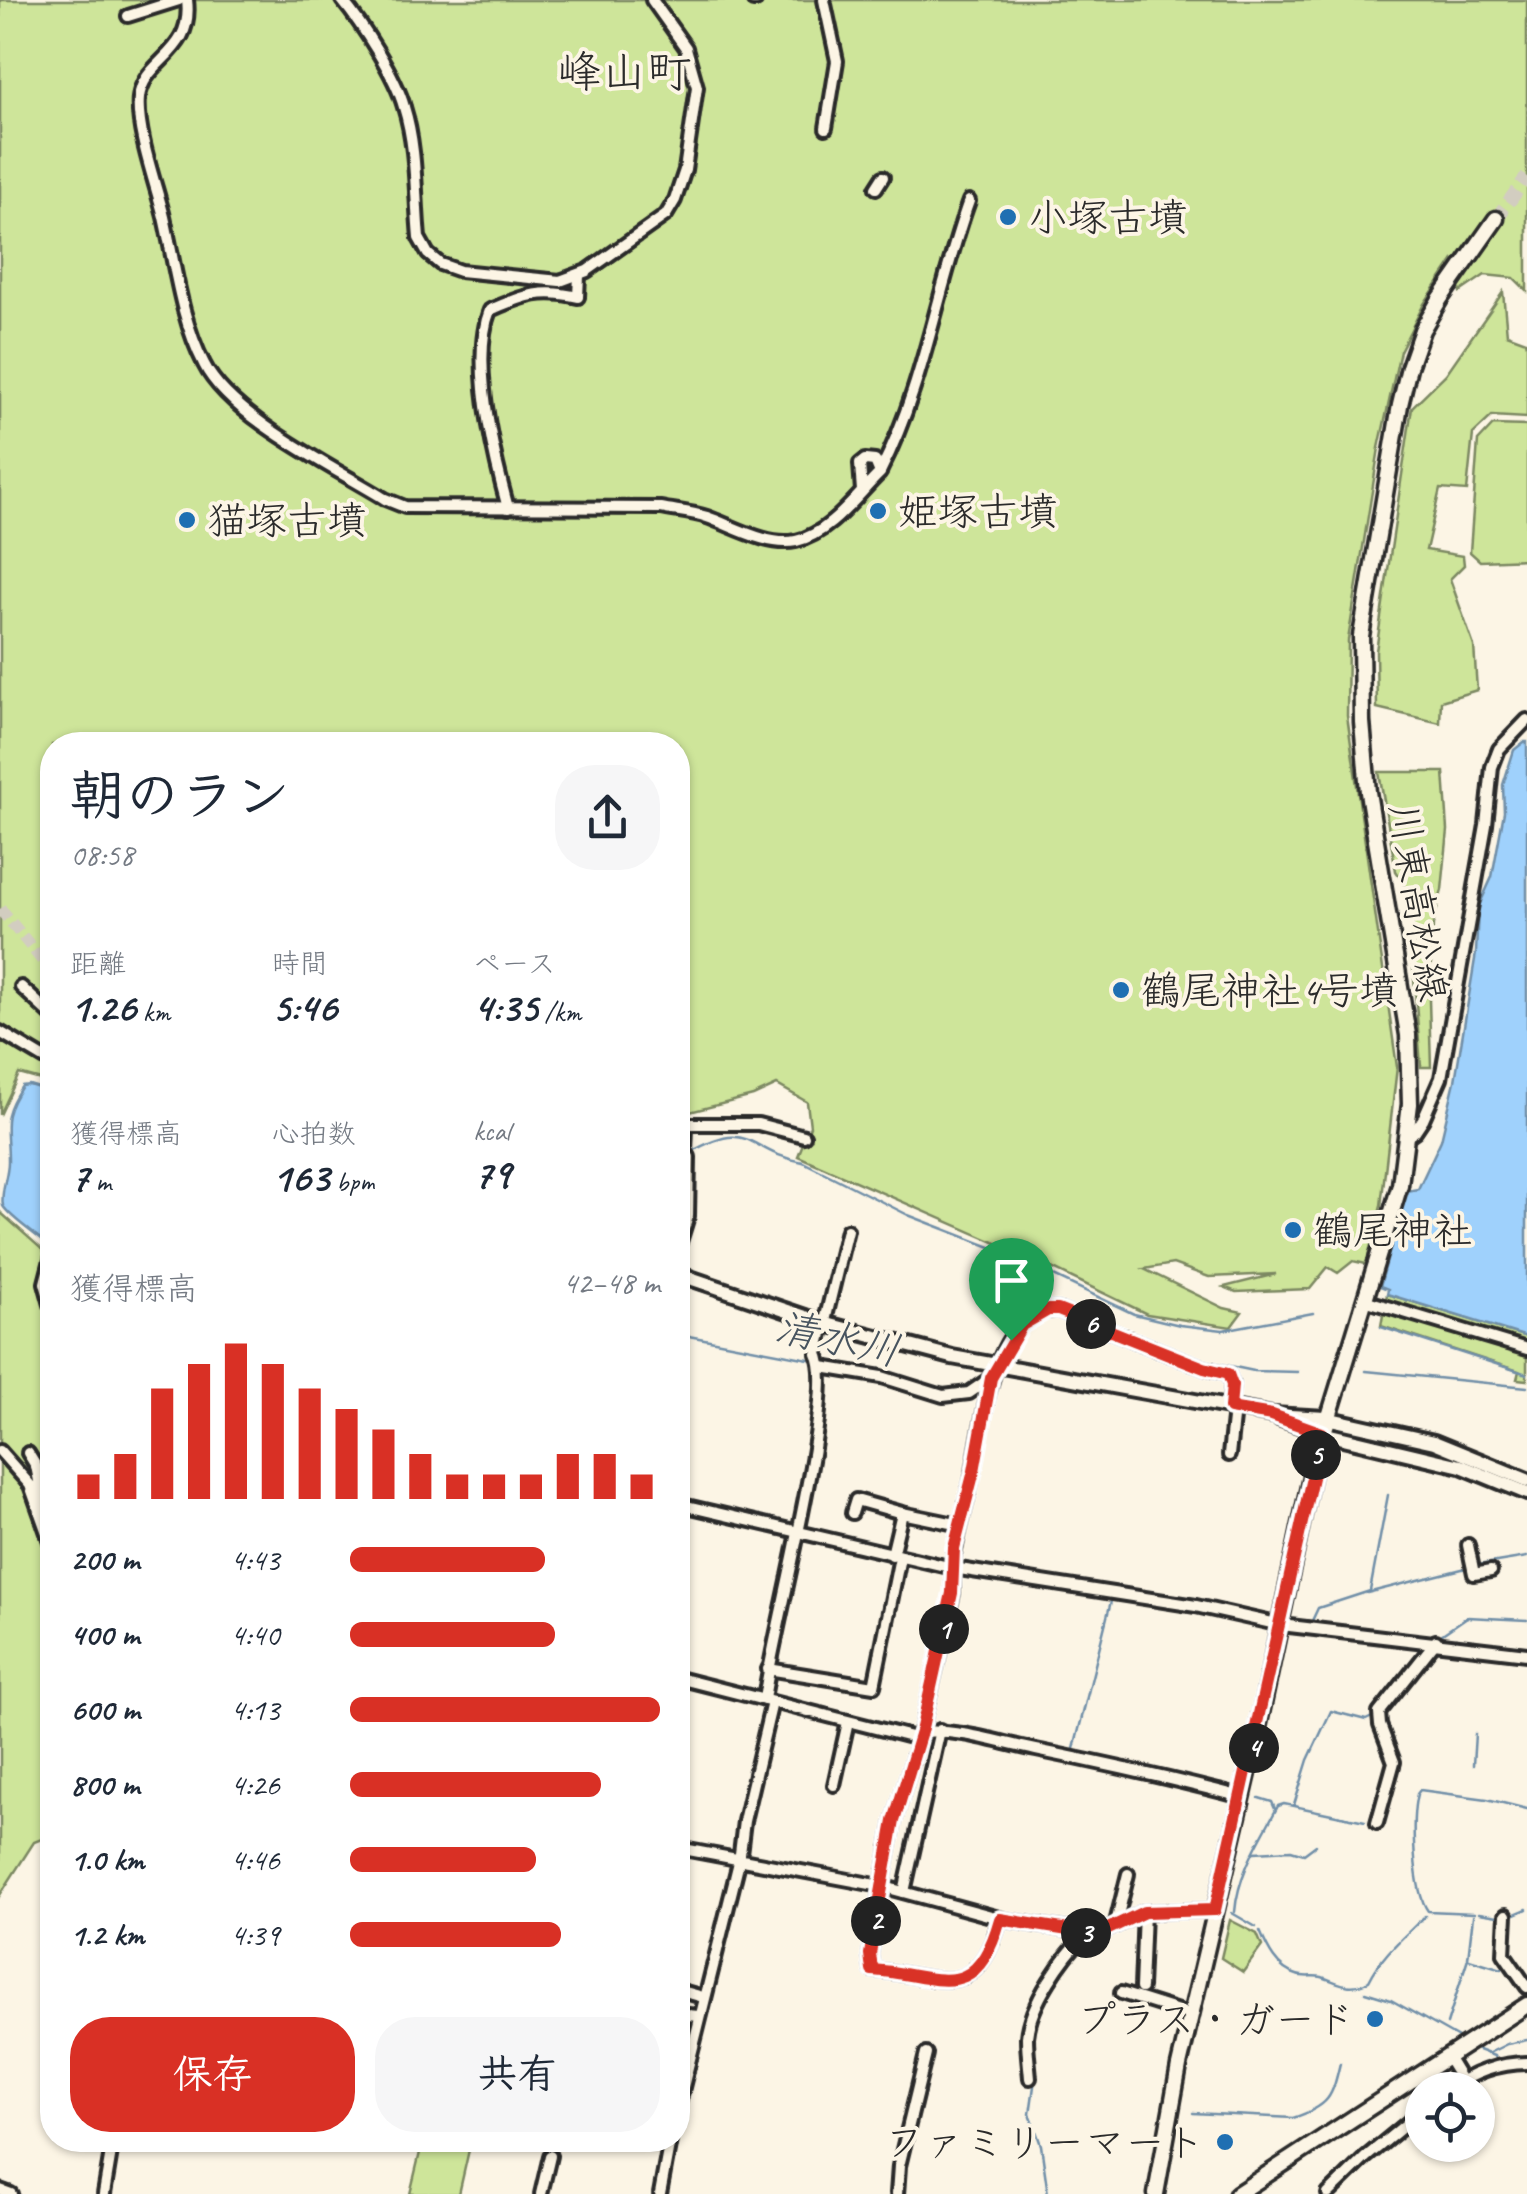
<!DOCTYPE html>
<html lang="ja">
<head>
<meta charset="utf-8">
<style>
	body { margin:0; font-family:Caveat,"Klee One",sans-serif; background:#f6f6f7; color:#1f2937; height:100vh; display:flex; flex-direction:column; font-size:38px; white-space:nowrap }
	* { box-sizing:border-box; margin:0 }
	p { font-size:32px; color:#747a83 }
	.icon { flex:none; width:55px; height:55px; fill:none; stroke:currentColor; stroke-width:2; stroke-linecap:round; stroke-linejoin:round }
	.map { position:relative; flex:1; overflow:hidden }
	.panel { position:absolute; left:40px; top:732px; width:650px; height:1420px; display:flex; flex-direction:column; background:#fff; border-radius:40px; box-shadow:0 2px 8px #0004 }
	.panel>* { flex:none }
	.tools { position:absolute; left:1405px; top:2072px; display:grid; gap:20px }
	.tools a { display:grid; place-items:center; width:90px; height:90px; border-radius:50%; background:#fff; box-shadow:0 2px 8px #0004; font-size:50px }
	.pin { position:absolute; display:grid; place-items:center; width:85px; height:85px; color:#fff; margin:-102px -42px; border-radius:50% 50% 50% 0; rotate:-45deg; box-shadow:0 0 10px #0007 }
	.pin .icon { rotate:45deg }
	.km { position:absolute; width:50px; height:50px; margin:-25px; border-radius:50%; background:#222; color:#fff; font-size:28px; line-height:50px; text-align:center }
	.round { display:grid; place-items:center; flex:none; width:105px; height:105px; border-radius:40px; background:#f6f6f7 }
	.overview { display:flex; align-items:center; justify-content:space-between; height:170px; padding:0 30px }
	h1 { font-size:55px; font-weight:700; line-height:75px }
	.figures { display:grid; grid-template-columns:repeat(3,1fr); gap:15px; height:170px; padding:10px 30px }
	.figures div { display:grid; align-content:center }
	.figures b { font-size:42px; font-weight:700 }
	.figures small { font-size:28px; font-weight:400 }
	.figures p { font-size:28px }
	.chart { height:280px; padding:20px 30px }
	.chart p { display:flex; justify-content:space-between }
	.chart svg { width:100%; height:180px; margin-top:10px; stroke:#d93025; stroke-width:6 }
	.action { display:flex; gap:20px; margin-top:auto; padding:20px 30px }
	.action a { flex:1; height:115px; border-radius:40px; background:#d93025; color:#fff; font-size:40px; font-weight:700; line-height:115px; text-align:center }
	.action a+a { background:#f6f6f7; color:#1f2937 }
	ul { padding:0 30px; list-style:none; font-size:32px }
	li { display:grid; grid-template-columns:160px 120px 1fr; align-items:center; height:75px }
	li i { height:25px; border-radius:12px; background:#d93025 }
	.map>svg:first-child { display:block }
	.green { fill:#cee59a; stroke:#7c8862; stroke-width:2.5 }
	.water { fill:#9fd1fc; stroke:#718fa8; stroke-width:2.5 }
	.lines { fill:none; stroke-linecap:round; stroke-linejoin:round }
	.stream { stroke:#718fa8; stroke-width:2.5 }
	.tertiary-tunnel { stroke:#d2cdc0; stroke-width:12; stroke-dasharray:12 6; stroke-linecap:butt }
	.secondary-tunnel { stroke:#d2cdc0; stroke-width:14; stroke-dasharray:14 7; stroke-linecap:butt }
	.minor-casing { stroke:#2b2b2b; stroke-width:18 }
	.tertiary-casing { stroke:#2b2b2b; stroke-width:20 }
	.secondary-casing { stroke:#2b2b2b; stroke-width:21 }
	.minor { stroke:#fcf5e5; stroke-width:10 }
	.tertiary { stroke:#fcf5e5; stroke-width:12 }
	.secondary { stroke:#fcf5e5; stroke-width:14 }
	.route-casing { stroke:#fff; stroke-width:20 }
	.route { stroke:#d93025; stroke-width:12 }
	.poi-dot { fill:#1f6fb2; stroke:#fcf5e5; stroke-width:4 }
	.labels { text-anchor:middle; stroke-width:8; stroke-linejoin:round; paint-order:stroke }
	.poi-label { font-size:40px; fill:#2b2b2b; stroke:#fcf5e5; text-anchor:start }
	.street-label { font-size:40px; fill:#2b2b2b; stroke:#fcf5e5 }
	.water-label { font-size:42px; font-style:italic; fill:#48545f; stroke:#fcf5e5 }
	.quarter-label { font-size:45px; fill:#2b2b2b; stroke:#fcf5e5 }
</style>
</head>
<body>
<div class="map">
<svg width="1527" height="2194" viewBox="0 0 1527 2194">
	<rect width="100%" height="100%" fill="#fcf5e5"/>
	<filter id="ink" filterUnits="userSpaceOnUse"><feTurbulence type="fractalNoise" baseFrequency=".01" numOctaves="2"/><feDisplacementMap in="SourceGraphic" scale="20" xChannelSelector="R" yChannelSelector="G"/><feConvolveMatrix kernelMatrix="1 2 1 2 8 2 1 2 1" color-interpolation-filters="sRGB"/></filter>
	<g filter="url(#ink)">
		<g class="green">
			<path d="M0,0H1527V291L1514,278L1485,275L1460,292L1453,261L1424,304L1400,351L1379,448L1348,640L1347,716L1397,1067L1381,1206L1366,1264L1353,1261L1338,1273L1328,1267L1310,1289L1236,1292L1224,1287L1276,1274L1209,1277L1173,1264L1144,1269L1224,1308L1242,1312L1231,1327L1147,1314L1033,1259L798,1156L810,1126L807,1102L777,1085L753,1096L678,1115V745H52V1083L19,1074L0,1115Z"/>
			<path d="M1503,292L1507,334L1526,341L1527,345V418L1492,416L1473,434L1467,491L1440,489L1426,550L1463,556L1464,565L1450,579L1474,646L1477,690L1441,701L1440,723L1377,708L1376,651L1412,407L1446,374Z"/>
			<path d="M1493,425L1527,426V559L1480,561L1470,552L1478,441Z"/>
			<path d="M1379,772H1444L1448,830L1442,890L1433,925L1429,1000L1431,1067H1421L1413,965L1417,947L1403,881L1396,871Z"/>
			<path d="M0,1212L45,1252L52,1268V1835L34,1842L0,1895Z"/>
			<path d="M1387,1294L1527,1337V1380L1517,1379L1519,1371L1381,1326Z"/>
			<path d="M1230,1920L1257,1934L1262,1946L1243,1972L1221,1958Z"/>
			<path d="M423,2140L471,2141L459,2194H410Z"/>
		</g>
		<g class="water">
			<path d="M1524,742H1527V1337L1387,1294L1388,1289L1380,1286L1406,1191L1418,1189L1441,1140L1455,1081L1476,953L1478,908L1492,877L1504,812L1503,785L1514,750Z"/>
			<path d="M29,1085L52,1092L51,1248C39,1236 11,1219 3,1206C0,1191 8,1177 8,1161C8,1127 0,1118 22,1086Z"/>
		</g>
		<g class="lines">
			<g class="stream">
				<path d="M689,1153C753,1116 745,1152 803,1162L908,1215L1001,1251L1134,1314L1180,1325L1223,1330L1313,1313"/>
				<path d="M1021,1319L1033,1309L1054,1305"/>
				<path d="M1381,1327L1527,1374"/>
				<path d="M678,1334L814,1360"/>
				<path d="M1192,1358L1254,1371L1298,1372"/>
				<path d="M821,1361L877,1371"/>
				<path d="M1366,1371L1527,1387"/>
				<path d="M1478,1565L1527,1557"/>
				<path d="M1367,1593L1470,1567"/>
				<path d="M1311,1623L1318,1608L1370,1591L1388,1495"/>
				<path d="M1438,1637L1467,1617L1527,1620"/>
				<path d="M1073,1753L1112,1597"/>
				<path d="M1473,1765L1475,1734"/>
				<path d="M1259,1798L1272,1802L1275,1809"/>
				<path d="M1294,1805L1308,1760L1331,1711L1366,1720L1374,1716"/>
				<path d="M1254,1852L1291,1850L1304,1854L1316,1845"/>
				<path d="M1235,1912C1238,1873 1260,1840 1278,1806L1284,1804L1365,1821"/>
				<path d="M1232,1913L1256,1927"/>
				<path d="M1474,1913L1428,1911C1413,1891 1411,1818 1417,1794L1420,1790L1487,1799L1527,1809"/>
				<path d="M1479,1913L1498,1916"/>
				<path d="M1508,1917L1527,1909"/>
				<path d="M1260,1931C1267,1948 1277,1970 1297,1975C1305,1978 1314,1975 1322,1977C1340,1983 1349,1991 1369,1981C1383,1953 1403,1938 1425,1916"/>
				<path d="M1469,1959L1502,1969"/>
				<path d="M1365,1992L1391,2000L1460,2039"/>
				<path d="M1040,2008L1048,1993"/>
				<path d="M1447,2024L1468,1958L1473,1916"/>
				<path d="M1473,2048L1494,2056L1496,2062"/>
				<path d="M1487,2054L1507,2044L1527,2040"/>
				<path d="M1035,2079L1030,2114L1041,2145L1048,2194"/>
				<path d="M1193,2113L1293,2118C1330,2106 1332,2097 1340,2063"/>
			</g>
			<path class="tertiary-tunnel" d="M0,909L52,972"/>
			<path class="secondary-tunnel" d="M1496,219L1527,177"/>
			<defs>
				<g id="minor">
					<path d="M187,0C194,55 143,59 139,98C136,131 156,184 164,217C175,265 181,320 204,364C230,417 335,468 385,499L405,507L661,508C676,511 692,512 707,517C733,526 768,547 796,541C830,534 857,495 880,473L875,461L865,460L860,464L862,491"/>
					<path d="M342,0C362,24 396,77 404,107C417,148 415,196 419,238L428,254L440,264L460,271L560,281L587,271L666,215L675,200L685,170L697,87L686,48L652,0"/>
					<path d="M753,0H756"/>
					<path d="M824,0L837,61L826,128"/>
					<path d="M128,16L179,0"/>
					<path d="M876,188L883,177"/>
					<path d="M880,472C925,384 936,292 969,201"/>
					<path d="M508,508C494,457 470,360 490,310C524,296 540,288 578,297L579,275"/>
					<path d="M21,987L52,1016"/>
					<path d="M0,1032L52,1063"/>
					<path d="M1408,1136L1415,1131L1423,1119L1441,1078L1486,825L1492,767L1499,749L1527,720"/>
					<path d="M678,1248L688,1216L689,1157L685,1151L686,1127L689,1124H758L804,1136"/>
					<path d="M52,1256L45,1283L52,1308"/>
					<path d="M1364,1300L1527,1349"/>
					<path d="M822,1367L882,1377L943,1396L969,1393L991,1378"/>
					<path d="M0,1451L30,1485L52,1547"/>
					<path d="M28,1453L36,1466L45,1510"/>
					<path d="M1229,1455L1234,1409"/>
					<path d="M678,1504L953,1568L1196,1606L1281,1625L1527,1654"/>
					<path d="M852,1513L856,1500L902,1513"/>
					<path d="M1468,1545L1474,1574L1491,1571"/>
					<path d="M892,1555L902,1513L960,1525"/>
					<path d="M952,1568C956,1537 966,1507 972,1477C982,1432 991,1306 1058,1310L1204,1368L1228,1374L1232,1385L1229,1408"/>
					<path d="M768,1669L874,1686L900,1557"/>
					<path d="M678,1678L919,1739L921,1732C962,1729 996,1742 1036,1750C1105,1764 1173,1779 1242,1797"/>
					<path d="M764,1700C771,1640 838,1392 817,1354L847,1230"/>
					<path d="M921,1732L953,1593V1568"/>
					<path d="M919,1739L894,1821L870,1954L872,1970C939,1974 975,2008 1000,1919"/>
					<path d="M834,1785L848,1722"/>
					<path d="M1377,1823L1394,1762L1380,1725L1379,1713L1436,1641"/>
					<path d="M678,1848L881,1886L1006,1920L1087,1933L1106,1930L1144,1912L1215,1910"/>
					<path d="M904,1892L940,1730"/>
					<path d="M1506,1915L1504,1954L1527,1987"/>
					<path d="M1116,1923L1128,1874"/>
					<path d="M1141,1988L1144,1912"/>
					<path d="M678,1990L703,1997"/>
					<path d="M1121,1993L1191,2015"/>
					<path d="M678,2014L698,2016"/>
					<path d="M1447,2057L1461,2080"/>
					<path d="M1030,2078C1029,2065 1027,2051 1027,2037C1030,2003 1063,1957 1087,1933"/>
					<path d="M1449,2090C1471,2073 1499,2063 1527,2063"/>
					<path d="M678,2107L739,1862L744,1821L772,1702"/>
					<path d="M0,2190L11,2194"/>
					<path d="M104,2194L113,2140"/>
					<path d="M541,2194L550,2156"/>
					<path d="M660,2194L670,2140"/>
					<path d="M897,2194L899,2166L926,2054"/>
					<path d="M1328,2194L1366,2157L1422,2111"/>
				</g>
				<g id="tertiary">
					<path d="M678,1274L823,1323L952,1357L1272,1415L1326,1418L1434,1442L1527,1480"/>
					<path d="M1279,1418L1322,1433L1461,1466L1527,1493"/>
				</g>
				<g id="secondary">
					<path d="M1156,2194L1179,2066L1252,1756L1312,1472L1400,1185L1410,1104L1408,1035L1368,792L1362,722L1361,636L1400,405L1409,367L1422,330L1440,299L1496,219"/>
					<path d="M1237,2194L1527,2005"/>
				</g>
			</defs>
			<use href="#minor" class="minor-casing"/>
			<use href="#tertiary" class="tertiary-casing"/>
			<use href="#secondary" class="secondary-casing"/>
			<use href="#minor" class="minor"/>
			<use href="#tertiary" class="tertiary"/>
			<use href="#secondary" class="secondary"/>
		</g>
	</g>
	<g class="lines" filter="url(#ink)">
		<defs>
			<path id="route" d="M1048,1310H1058L1204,1368L1228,1374L1232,1385L1230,1408L1272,1415L1322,1433L1215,1910L1144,1912L1106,1930L1087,1933L1000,1919C975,2008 938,1974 872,1970L870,1954L894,1821L921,1732L952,1593L954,1548L974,1471L991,1378L1022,1325Z"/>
		</defs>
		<use href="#route" class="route-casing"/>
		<use href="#route" class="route"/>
	</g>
	<g class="poi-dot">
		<circle cx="1008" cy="217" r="10"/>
		<circle cx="878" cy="511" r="10"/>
		<circle cx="187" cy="520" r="10"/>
		<circle cx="1121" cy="990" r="10"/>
		<circle cx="1293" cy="1230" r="10"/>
		<circle cx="1375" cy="2019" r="10"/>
		<circle cx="1225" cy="2142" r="10"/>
	</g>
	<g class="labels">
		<g class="poi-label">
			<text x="1028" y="231">小塚古墳</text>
			<text x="898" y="525">姫塚古墳</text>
			<text x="207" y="534">猫塚古墳</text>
			<text x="1141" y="1004">鶴尾神社4号墳</text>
			<text x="1313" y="1244">鶴尾神社</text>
			<text x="1355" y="2033" text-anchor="end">プラス・ガード</text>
			<text x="1205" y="2156" text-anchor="end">ファミリーマート</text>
		</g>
		<g class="street-label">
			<text transform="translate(1419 902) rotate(81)" y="14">川東高松線</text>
		</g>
		<g class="water-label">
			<text transform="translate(838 1338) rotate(12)" y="15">清水川</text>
		</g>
		<g class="quarter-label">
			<text x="624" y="87">峰山町</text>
		</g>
	</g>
</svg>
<div class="tools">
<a><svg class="icon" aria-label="locate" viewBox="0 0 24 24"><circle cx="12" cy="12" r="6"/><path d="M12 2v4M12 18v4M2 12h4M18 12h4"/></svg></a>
</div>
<div class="pin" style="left:1011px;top:1340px;background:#1e9e55"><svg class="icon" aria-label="arrive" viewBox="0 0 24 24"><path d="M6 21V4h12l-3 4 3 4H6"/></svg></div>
<b class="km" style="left:944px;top:1629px">1</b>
<b class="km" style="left:876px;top:1921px">2</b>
<b class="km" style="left:1086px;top:1933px">3</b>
<b class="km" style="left:1254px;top:1748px">4</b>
<b class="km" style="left:1316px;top:1455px">5</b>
<b class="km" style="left:1091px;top:1324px">6</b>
<section class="panel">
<div class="overview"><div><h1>朝のラン</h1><p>08:58</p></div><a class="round"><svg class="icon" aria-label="share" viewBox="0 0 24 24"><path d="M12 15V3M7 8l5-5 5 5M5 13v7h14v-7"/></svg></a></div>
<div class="figures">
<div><p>距離</p><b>1.26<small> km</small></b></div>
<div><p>時間</p><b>5:46</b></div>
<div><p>ペース</p><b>4:35<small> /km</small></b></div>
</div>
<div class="figures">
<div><p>獲得標高</p><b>7<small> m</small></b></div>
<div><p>心拍数</p><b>163<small> bpm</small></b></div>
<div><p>kcal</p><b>79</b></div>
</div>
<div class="chart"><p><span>獲得標高</span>42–48 m</p>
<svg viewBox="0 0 160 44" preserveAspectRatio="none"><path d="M5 44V38M15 44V33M25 44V17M35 44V11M45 44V6M55 44V11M65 44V17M75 44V22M85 44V27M95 44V33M105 44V38M115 44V38M125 44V38M135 44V33M145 44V33M155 44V38"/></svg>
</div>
<ul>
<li><b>200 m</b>4:43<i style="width:63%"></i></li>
<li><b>400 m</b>4:40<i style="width:66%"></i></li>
<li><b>600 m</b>4:13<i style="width:100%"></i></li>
<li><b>800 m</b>4:26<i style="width:81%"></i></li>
<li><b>1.0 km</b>4:46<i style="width:60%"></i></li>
<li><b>1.2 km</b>4:39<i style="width:68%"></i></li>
</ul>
<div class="action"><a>保存</a><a>共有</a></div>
</section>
</div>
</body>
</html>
